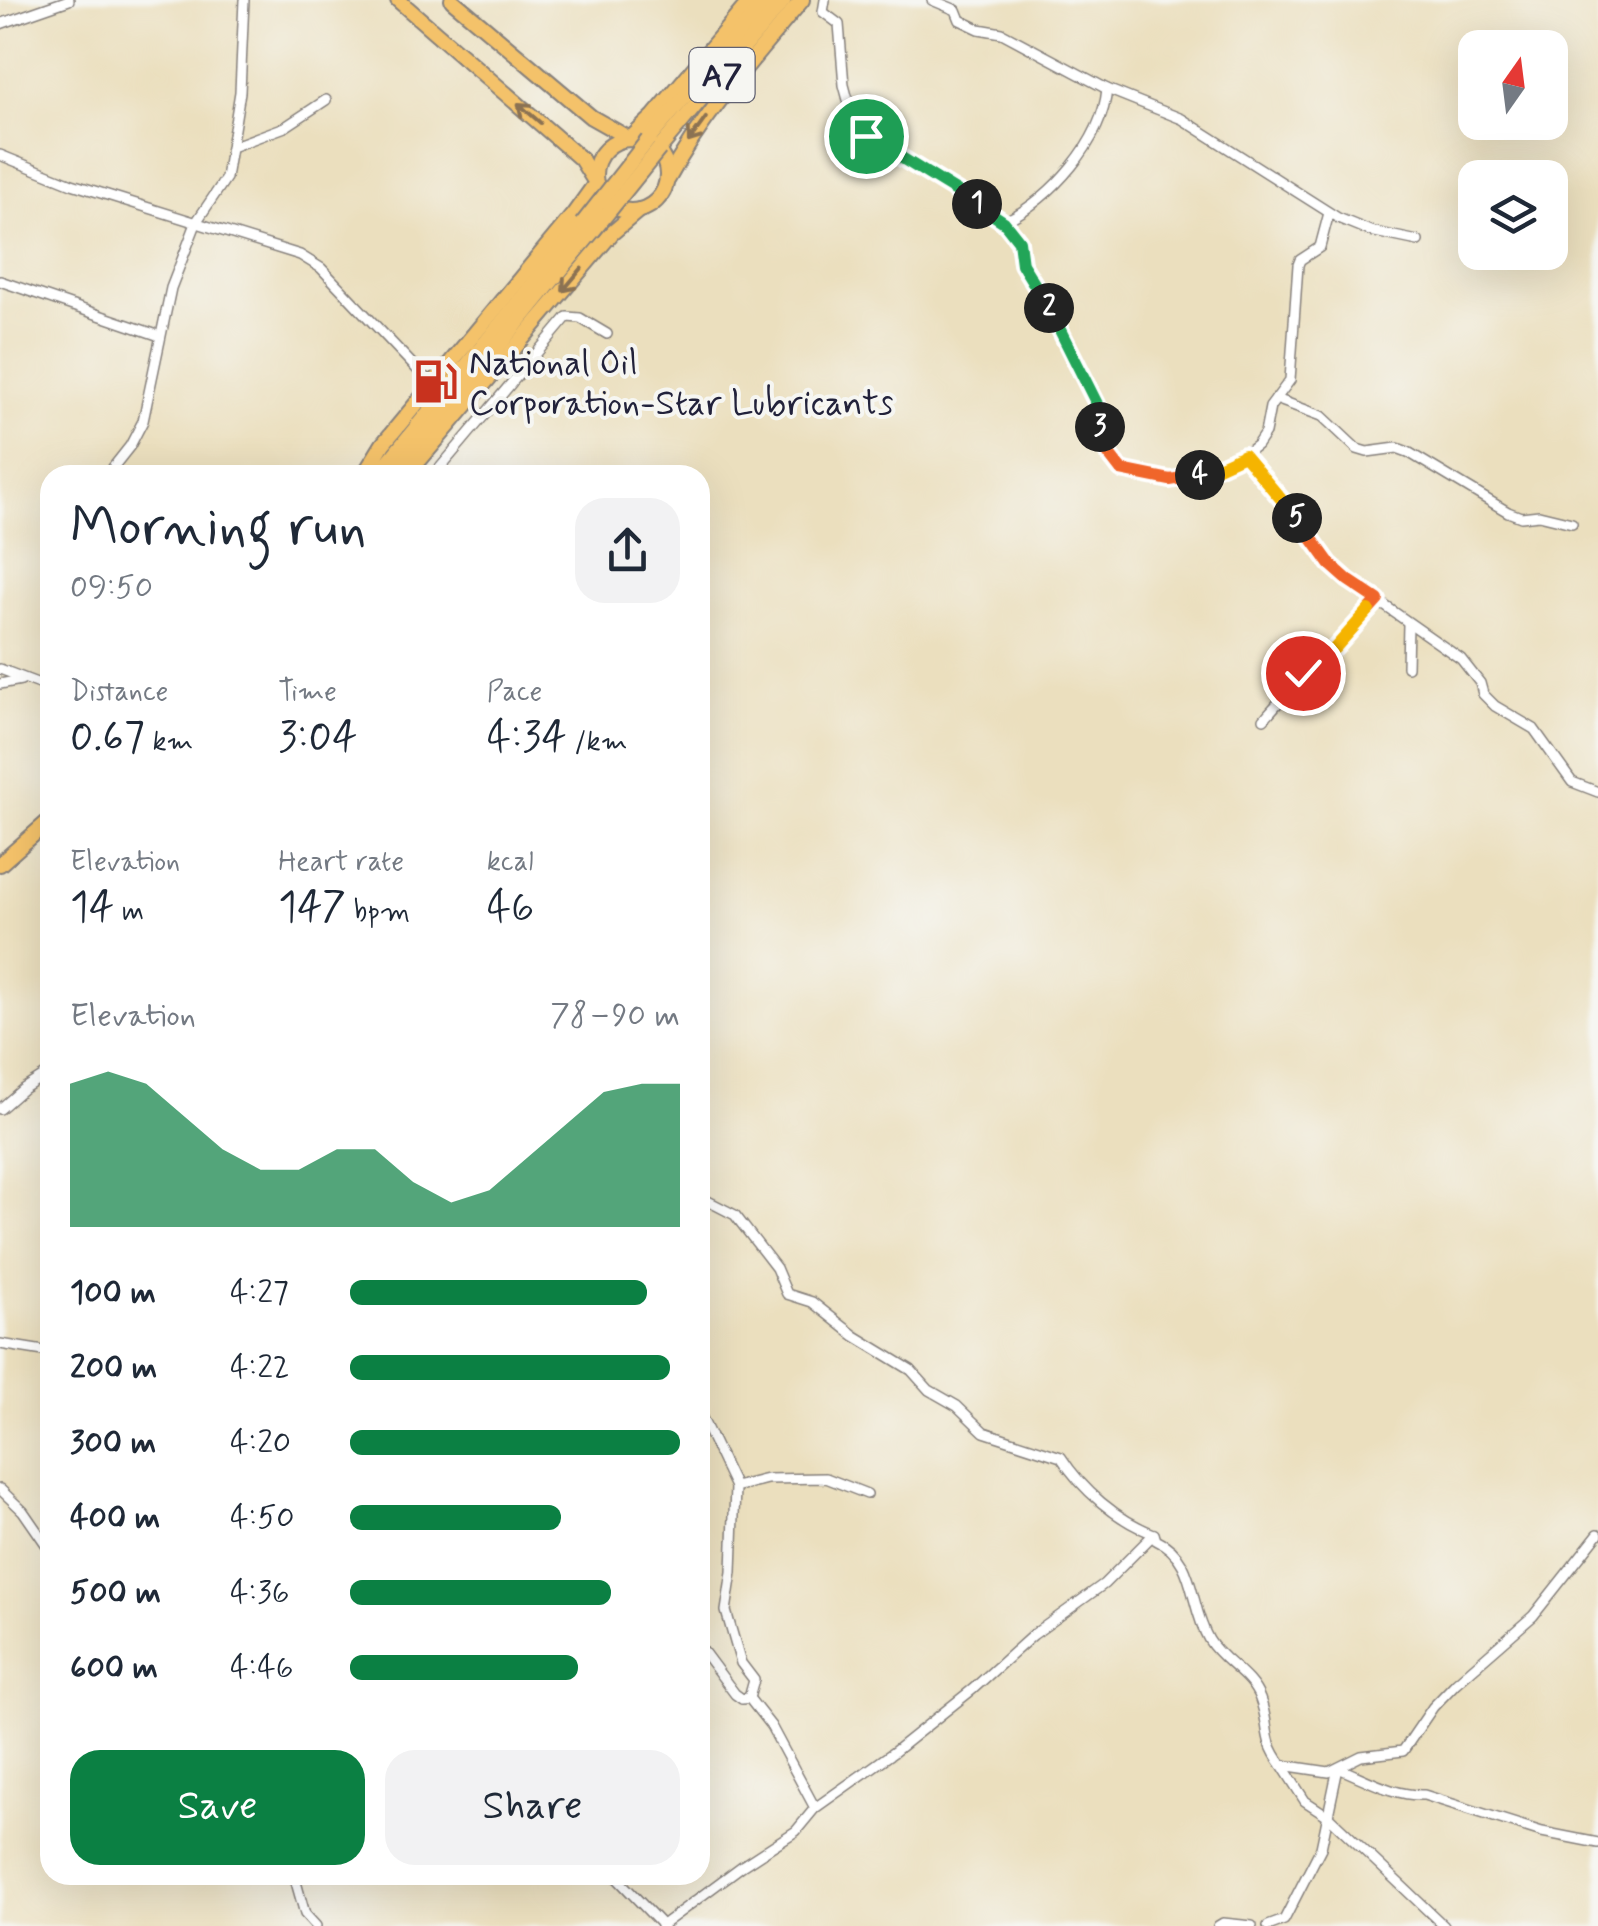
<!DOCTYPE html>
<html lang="en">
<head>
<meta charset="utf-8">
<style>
	body { margin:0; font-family:Mynerve,sans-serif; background:#f2f2f3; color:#1f2937; height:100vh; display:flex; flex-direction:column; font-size:38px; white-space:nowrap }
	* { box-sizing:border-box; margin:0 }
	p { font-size:32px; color:#747a83 }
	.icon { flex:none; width:55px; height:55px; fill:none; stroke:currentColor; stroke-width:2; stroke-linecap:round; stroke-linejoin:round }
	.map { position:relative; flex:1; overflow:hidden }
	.details { position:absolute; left:40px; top:465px; width:670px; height:1420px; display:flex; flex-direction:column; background:#fff; border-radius:30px; box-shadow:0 10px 40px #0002 }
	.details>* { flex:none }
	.needle { width:65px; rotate:14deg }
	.fabs { position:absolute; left:1458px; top:30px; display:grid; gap:20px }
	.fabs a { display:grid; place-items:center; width:110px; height:110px; border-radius:20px; background:#fff; box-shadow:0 10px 40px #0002; font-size:50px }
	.pin { position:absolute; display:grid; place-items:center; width:85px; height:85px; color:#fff; margin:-42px; border:5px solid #fff; border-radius:50%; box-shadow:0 2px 10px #0007 }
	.km { position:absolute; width:50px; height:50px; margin:-25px; border-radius:50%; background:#222; color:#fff; font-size:28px; line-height:50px; text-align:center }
	.round { display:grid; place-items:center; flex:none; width:105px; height:105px; border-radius:30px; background:#f2f2f3 }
	.headline { display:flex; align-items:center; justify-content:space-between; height:170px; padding:0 30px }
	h1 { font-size:55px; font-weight:600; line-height:75px }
	.stats { display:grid; grid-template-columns:repeat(3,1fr); gap:15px; height:170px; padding:10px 30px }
	.stats div { display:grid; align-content:center }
	.stats b { font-size:42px; font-weight:600 }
	.stats small { font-size:28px; font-weight:400 }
	.stats p { font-size:28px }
	.chart { height:280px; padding:20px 30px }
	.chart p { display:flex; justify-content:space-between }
	.chart svg { width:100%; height:180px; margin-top:10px; fill:#0b8043; opacity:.7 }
	.button { display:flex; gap:20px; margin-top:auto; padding:20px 30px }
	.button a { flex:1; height:115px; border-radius:30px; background:#0b8043; color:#fff; font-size:40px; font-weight:600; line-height:115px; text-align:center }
	.button a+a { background:#f2f2f3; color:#1f2937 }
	ul { padding:0 30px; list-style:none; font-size:32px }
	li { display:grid; grid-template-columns:160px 120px 1fr; align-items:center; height:75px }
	li i { height:25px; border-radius:12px; background:#0b8043 }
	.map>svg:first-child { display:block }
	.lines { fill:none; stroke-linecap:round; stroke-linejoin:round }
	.minor-casing { stroke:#86807c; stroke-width:12 }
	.highway-casing { stroke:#86807c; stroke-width:18 }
	.minor { stroke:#fff; stroke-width:9 }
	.highway { stroke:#f4c26a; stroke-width:14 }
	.highway-bridge-casing { stroke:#86807c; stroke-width:18; stroke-linecap:butt }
	.highway-bridge { stroke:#f4c26a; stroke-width:14 }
	.oneway { stroke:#8b7252 }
	.split-1-casing { stroke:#fff; stroke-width:20 }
	.split-2-casing { stroke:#fff; stroke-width:20 }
	.split-3-casing { stroke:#fff; stroke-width:20 }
	.split-4-casing { stroke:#fff; stroke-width:20 }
	.split-5-casing { stroke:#fff; stroke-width:20 }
	.split-6-casing { stroke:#fff; stroke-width:20 }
	.split-7-casing { stroke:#fff; stroke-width:20 }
	.split-1 { stroke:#22a559; stroke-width:12 }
	.split-2 { stroke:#22a559; stroke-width:12 }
	.split-3 { stroke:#22a559; stroke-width:12 }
	.split-4 { stroke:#f0652b; stroke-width:12 }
	.split-5 { stroke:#f5b400; stroke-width:12 }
	.split-6 { stroke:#f0652b; stroke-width:12 }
	.split-7 { stroke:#f5b400; stroke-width:12 }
	.labels { text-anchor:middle; stroke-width:8; stroke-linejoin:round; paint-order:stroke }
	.shield { fill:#f6f6f2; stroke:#626272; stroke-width:2.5 }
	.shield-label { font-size:32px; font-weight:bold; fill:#22223b }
	.poi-label { font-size:35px; fill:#22223b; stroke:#f6f6f2; text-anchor:start }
</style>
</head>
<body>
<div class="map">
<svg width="1598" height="1926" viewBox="0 0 1598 1926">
	<rect width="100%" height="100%" fill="#f6f6f2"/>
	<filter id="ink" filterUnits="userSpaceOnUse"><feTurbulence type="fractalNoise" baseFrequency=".01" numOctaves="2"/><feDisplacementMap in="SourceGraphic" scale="20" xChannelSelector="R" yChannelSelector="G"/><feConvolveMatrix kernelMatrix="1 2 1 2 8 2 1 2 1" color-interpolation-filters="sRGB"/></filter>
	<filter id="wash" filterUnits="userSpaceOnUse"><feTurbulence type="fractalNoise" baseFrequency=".0048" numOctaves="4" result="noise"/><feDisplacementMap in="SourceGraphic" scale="40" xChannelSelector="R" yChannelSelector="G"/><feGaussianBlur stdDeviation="2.25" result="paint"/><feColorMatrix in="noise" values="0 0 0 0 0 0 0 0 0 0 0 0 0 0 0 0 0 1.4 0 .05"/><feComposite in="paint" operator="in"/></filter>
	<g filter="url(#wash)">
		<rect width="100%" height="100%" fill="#ebdfbe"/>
	</g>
	<g filter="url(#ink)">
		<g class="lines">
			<defs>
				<g id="minor">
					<path d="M825,0L823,12L839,24L844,85L851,111L866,135L1004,222L1019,241L1023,264L1050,310L1097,404L1103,448L1121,471L1170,480L1195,477L1244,455L1257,445L1265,433L1270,407L1290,380L1298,265L1300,260L1320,247L1329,213"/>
					<path d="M932,0L956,10L960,20L979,29L1002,33L1107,89L1182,119L1338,218L1370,231L1418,241"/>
					<path d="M0,24L69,0"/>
					<path d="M234,146L285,127L326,100"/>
					<path d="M0,155L72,184L300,255L321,268L432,385"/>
					<path d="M1004,222C1051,198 1102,143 1107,89"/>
					<path d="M0,281L160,336"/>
					<path d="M1276,399L1322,416L1357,449L1367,452L1397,448L1408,452L1508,512L1521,517L1539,515L1572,523"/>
					<path d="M1244,455L1288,504L1330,564L1348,580L1461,659L1480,683L1483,694L1495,706L1534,729L1572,782L1598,792"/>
					<path d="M107,475L130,446L143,421L171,288L197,221L226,178L240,92L244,0"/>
					<path d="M434,475L567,317L580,318L607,334"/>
					<path d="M1407,667L1408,624"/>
					<path d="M0,669L50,688"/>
					<path d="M0,684L21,680"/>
					<path d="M1264,719C1300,676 1342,643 1378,599"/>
					<path d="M0,1109L23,1089L50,1072"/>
					<path d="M700,1197L735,1215L776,1268L787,1294L812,1302L855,1336L911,1370L929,1390L957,1406L984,1432L1061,1457C1082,1490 1117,1520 1154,1534L1156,1540C1197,1559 1188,1604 1209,1640C1222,1662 1251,1674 1260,1699C1271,1727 1261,1737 1282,1765L1329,1772L1361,1756L1403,1751L1433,1707L1456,1683L1533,1616L1598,1534"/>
					<path d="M0,1344L50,1352"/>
					<path d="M700,1414L735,1487"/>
					<path d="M0,1489L23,1511L50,1550"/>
					<path d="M700,1647L735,1694L742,1699L749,1698L771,1726L815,1808L894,1752L973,1689L1033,1635L1104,1584L1154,1534"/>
					<path d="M749,1698L754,1680L741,1663L726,1611L732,1572L735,1487L767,1479L826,1478L867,1494"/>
					<path d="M1282,1765L1305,1801L1328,1816L1444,1926"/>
					<path d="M294,1875L305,1914L316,1926"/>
					<path d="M614,1875L663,1926"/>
					<path d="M661,1926L742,1866L796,1831L815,1808"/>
					<path d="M1218,1926L1223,1923L1252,1926"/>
					<path d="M1268,1926L1284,1920L1321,1848L1338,1768C1366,1779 1393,1796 1424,1795L1542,1832L1598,1843"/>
				</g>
				<g id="highway">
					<path d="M452,0L591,117L630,139L654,116L751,0"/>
					<circle cx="631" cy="175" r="36"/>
					<path d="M648,140L767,0"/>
					<path d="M659,149L784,0"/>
					<path d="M668,179C704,113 754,58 802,0"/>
					<path d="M364,475L383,444L573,215L596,183L581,159L398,0"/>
					<path d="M370,475L389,461L582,224"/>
					<path d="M393,475L592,232"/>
					<path d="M407,475L612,233L639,210"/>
					<path d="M0,864L50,820"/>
				</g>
			</defs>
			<use href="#minor" class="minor-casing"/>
			<use href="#highway" class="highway-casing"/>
			<use href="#minor" class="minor"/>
			<use href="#highway" class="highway"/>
			<defs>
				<g id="highway-bridge">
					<path d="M582,224L648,140"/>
					<path d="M592,232L659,149"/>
				</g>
			</defs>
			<use href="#highway-bridge" class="highway-bridge-casing"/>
			<use href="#highway-bridge" class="highway-bridge"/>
		</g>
		<defs><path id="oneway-shaft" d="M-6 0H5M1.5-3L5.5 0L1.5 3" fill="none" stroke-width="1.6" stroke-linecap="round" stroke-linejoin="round" transform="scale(2.5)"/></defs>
		<g class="oneway">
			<use href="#oneway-shaft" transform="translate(529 113) rotate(-139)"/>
			<use href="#oneway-shaft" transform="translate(697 130) rotate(126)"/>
			<use href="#oneway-shaft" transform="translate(572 280) rotate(130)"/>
		</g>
	</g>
	<g class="lines" filter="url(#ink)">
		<defs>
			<path id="split-1" d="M866,136L977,204"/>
			<path id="split-2" d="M977,204L1004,222L1019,241L1022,264L1049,308"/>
			<path id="split-3" d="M1049,308L1097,404L1100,427"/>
			<path id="split-4" d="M1100,427L1104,448L1121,470L1170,480L1200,475"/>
			<path id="split-5" d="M1200,475L1244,455L1297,518"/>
			<path id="split-6" d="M1297,518L1330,564L1348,580L1378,600L1369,610"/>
			<path id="split-7" d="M1303,673L1335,648L1369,610"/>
		</defs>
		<use href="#split-1" class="split-1-casing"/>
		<use href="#split-2" class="split-2-casing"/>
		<use href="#split-3" class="split-3-casing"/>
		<use href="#split-4" class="split-4-casing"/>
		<use href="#split-5" class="split-5-casing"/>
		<use href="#split-6" class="split-6-casing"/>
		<use href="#split-7" class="split-7-casing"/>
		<use href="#split-1" class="split-1"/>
		<use href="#split-2" class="split-2"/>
		<use href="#split-3" class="split-3"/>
		<use href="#split-4" class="split-4"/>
		<use href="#split-5" class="split-5"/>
		<use href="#split-6" class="split-6"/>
		<use href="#split-7" class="split-7"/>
	</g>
	<defs>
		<symbol id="fuel-bare" viewBox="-9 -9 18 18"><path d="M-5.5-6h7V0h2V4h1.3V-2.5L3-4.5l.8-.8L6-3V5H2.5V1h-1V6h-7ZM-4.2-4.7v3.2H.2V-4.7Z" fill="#c8321e" stroke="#f6f6f2" stroke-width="2.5" paint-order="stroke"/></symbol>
	</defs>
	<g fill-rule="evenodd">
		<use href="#fuel-bare" x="404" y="350" width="63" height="63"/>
	</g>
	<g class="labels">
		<rect class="shield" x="689.5" y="48" width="65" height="54" rx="8"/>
		<g class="shield-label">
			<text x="722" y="86">A7</text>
		</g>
		<g class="poi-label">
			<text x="469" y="374">National Oil<tspan x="469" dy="40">Corporation-Star Lubricants</tspan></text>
		</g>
	</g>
</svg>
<div class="fabs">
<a><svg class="needle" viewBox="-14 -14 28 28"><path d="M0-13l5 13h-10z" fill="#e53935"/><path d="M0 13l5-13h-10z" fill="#747a83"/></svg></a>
<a><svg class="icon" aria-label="layers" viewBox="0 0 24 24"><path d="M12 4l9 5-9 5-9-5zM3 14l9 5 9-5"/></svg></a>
</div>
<div class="pin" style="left:866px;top:136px;background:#1e9e55"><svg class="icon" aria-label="arrive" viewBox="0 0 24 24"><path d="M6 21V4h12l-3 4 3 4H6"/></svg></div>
<div class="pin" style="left:1303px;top:673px;background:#d93025"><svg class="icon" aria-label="check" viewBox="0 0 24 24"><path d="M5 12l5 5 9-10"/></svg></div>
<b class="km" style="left:977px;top:204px">1</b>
<b class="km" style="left:1049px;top:308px">2</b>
<b class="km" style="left:1100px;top:427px">3</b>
<b class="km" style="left:1200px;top:475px">4</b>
<b class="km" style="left:1297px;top:518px">5</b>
<section class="details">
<div class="headline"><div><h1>Morning run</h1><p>09:50</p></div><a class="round"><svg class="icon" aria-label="share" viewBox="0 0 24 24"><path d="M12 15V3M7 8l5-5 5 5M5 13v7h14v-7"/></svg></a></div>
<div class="stats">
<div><p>Distance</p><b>0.67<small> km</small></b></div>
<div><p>Time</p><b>3:04</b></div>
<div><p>Pace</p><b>4:34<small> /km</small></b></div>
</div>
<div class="stats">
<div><p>Elevation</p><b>14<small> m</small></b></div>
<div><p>Heart rate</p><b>147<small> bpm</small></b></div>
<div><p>kcal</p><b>46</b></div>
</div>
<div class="chart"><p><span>Elevation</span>78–90 m</p>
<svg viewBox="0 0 160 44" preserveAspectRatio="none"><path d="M0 44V9L10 6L20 9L30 17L40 25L50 30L60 30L70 25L80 25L90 33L100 38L110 35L120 27L130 19L140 11L150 9L160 9V44z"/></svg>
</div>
<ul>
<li><b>100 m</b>4:27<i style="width:90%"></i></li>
<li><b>200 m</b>4:22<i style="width:97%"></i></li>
<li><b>300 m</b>4:20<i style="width:100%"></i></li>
<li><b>400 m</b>4:50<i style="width:64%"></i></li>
<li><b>500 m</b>4:36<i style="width:79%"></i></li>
<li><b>600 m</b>4:46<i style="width:69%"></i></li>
</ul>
<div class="button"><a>Save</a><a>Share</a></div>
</section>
</div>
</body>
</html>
